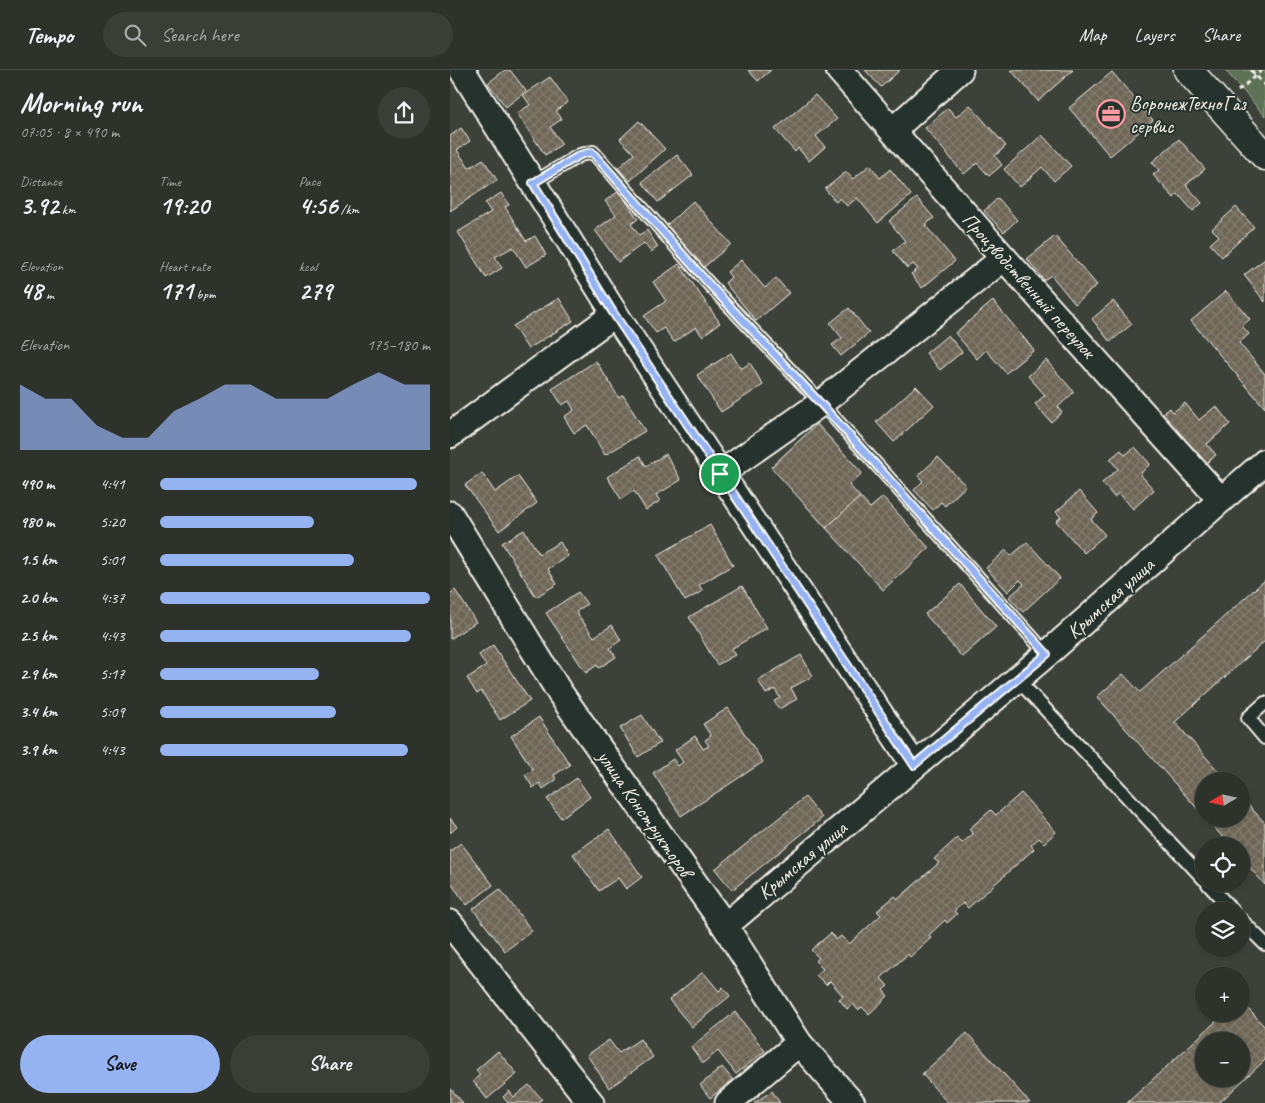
<!DOCTYPE html>
<html lang="en">
<head>
<meta charset="utf-8">
<style>
	body { margin:0; font-family:Caveat,sans-serif; background:#393e37; color:#f1f3f6; height:100vh; display:flex; flex-direction:column; font-size:19px; white-space:nowrap }
	* { box-sizing:border-box; margin:0 }
	p { font-size:16px; color:#a7aaa9 }
	.icon { flex:none; width:28px; height:28px; fill:none; stroke:currentColor; stroke-width:2; stroke-linecap:round; stroke-linejoin:round }
	.map { position:relative; flex:1; overflow:hidden }
	.drawer { display:flex; flex-direction:column; background:#2d322b; width:450px }
	.drawer>* { flex:none }
	.needle { width:32px; rotate:261deg }
	.controls { position:absolute; left:745px; top:702px; display:grid; gap:10px }
	.controls a { display:grid; place-items:center; width:55px; height:55px; border-radius:50%; background:#2d322b; box-shadow:0 1px 4px #0004,0 0 0 1px #484d47; font-size:25px }
	.pin { position:absolute; display:grid; place-items:center; width:42px; height:42px; color:#fff; margin:-21px; border:2px solid #fff; border-radius:50%; box-shadow:0 1px 5px #0007 }
	.round { display:grid; place-items:center; flex:none; width:52px; height:52px; border-radius:26px; background:#393e37 }
	.head { display:flex; align-items:center; justify-content:space-between; height:85px; padding:0 20px }
	h1 { font-size:28px; font-weight:600; line-height:38px }
	.stats { display:grid; grid-template-columns:repeat(3,1fr); gap:8px; height:85px; padding:5px 20px }
	.stats div { display:grid; align-content:center }
	.stats b { font-size:25px; font-weight:600 }
	.stats small { font-size:14px; font-weight:400 }
	.stats p { font-size:14px }
	.chart { height:140px; padding:10px 20px }
	.chart p { display:flex; justify-content:space-between }
	.chart svg { width:100%; height:90px; margin-top:5px; fill:#95b2f1; opacity:.7 }
	.cta { display:flex; gap:10px; margin-top:auto; padding:10px 20px }
	.cta a { flex:1; height:58px; border-radius:30px; background:#95b2f1; color:#111; font-size:20px; font-weight:600; line-height:58px; text-align:center }
	.cta a+a { background:#393e37; color:#f1f3f6 }
	ul { padding:0 20px; list-style:none; font-size:16px }
	li { display:grid; grid-template-columns:80px 60px 1fr; align-items:center; height:38px }
	li i { height:12px; border-radius:6px; background:#95b2f1 }
	header { display:flex; align-items:center; gap:30px; box-sizing:border-box; height:70px; padding:0 25px; background:#2d322b; border-bottom:1px solid #484d47 }
	header strong { font-size:24px }
	nav { display:flex; gap:28px; margin-inline-start:auto; font-size:18px }
	.search { width:350px; height:45px; background:#393e37; display:flex; align-items:center; gap:12px; box-sizing:border-box; padding:0 18px; border-radius:28px; color:#a7aaa9; font-size:19px }
	main { display:flex; flex:1; min-height:0 }
	.map>svg:first-child { display:block }
	.park { fill:#5d7255; stroke:#a8b29e }
	.building { fill:url(#building-cross-hatch); stroke:#f4f1e8; fill-rule:evenodd }
	.lines { fill:none; stroke-linecap:round; stroke-linejoin:round }
	.lane-casing { stroke:#f4f1e8; stroke-width:16 }
	.street-casing { stroke:#f4f1e8; stroke-width:29 }
	.secondary-casing { stroke:#f4f1e8; stroke-width:31 }
	.path { stroke:#f4f1e8; stroke-width:3; stroke-dasharray:5 4; stroke-linecap:butt }
	.lane { stroke:#26332d; stroke-width:12 }
	.street { stroke:#26332d; stroke-width:25 }
	.secondary { stroke:#26332d; stroke-width:28 }
	.route-casing { stroke:#fff; stroke-width:10 }
	.route { stroke:#95b2f1; stroke-width:6 }
	.labels { text-anchor:middle; stroke-width:4; stroke-linejoin:round; paint-order:stroke }
	.poi-label { font-size:20px; fill:#f4f1e8; stroke:#26332d; text-anchor:start }
	.street-label { font-size:20px; fill:#f4f1e8; stroke:#26332d }
</style>
</head>
<body>
<header>
<strong>Tempo</strong>
<div class="search"><svg class="icon" aria-label="search" viewBox="0 0 24 24"><circle cx="10" cy="10" r="6"/><path d="M15 15l6 6"/></svg>Search here</div>
<nav><a>Map</a><a>Layers</a><a>Share</a></nav>
</header>
<main>
<section class="drawer">
<div class="head"><div><h1>Morning run</h1><p>07:05 · 8 × 490 m</p></div><a class="round"><svg class="icon" aria-label="share" viewBox="0 0 24 24"><path d="M12 15V3M7 8l5-5 5 5M5 13v7h14v-7"/></svg></a></div>
<div class="stats">
<div><p>Distance</p><b>3.92<small> km</small></b></div>
<div><p>Time</p><b>19:20</b></div>
<div><p>Pace</p><b>4:56<small> /km</small></b></div>
</div>
<div class="stats">
<div><p>Elevation</p><b>48<small> m</small></b></div>
<div><p>Heart rate</p><b>171<small> bpm</small></b></div>
<div><p>kcal</p><b>279</b></div>
</div>
<div class="chart"><p><span>Elevation</span>175–180 m</p>
<svg viewBox="0 0 160 44" preserveAspectRatio="none"><path d="M0 44V12L10 19L20 19L30 32L40 38L50 38L60 25L70 19L80 12L90 12L100 19L110 19L120 19L130 12L140 6L150 12L160 12V44z"/></svg>
</div>
<ul>
<li><b>490 m</b>4:41<i style="width:95%"></i></li>
<li><b>980 m</b>5:20<i style="width:57%"></i></li>
<li><b>1.5 km</b>5:01<i style="width:72%"></i></li>
<li><b>2.0 km</b>4:37<i style="width:100%"></i></li>
<li><b>2.5 km</b>4:43<i style="width:93%"></i></li>
<li><b>2.9 km</b>5:17<i style="width:59%"></i></li>
<li><b>3.4 km</b>5:09<i style="width:65%"></i></li>
<li><b>3.9 km</b>4:43<i style="width:92%"></i></li>
</ul>
<div class="cta"><a>Save</a><a>Share</a></div>
</section>
<div class="map">
<svg width="815" height="1033" viewBox="0 0 815 1033">
	<defs>
		<pattern id="building-cross-hatch" width="8" height="8" patternUnits="userSpaceOnUse" patternTransform="scale(1.25)"><rect width="8" height="8" fill="#6e6656"/><path d="M0 0l8 8M0 8l8-8" fill="none" stroke="#837c6e"/></pattern>
	</defs>
	<rect width="100%" height="100%" fill="#3c4239"/>
	<filter id="ink" filterUnits="userSpaceOnUse"><feTurbulence type="fractalNoise" baseFrequency=".02" numOctaves="2"/><feDisplacementMap in="SourceGraphic" scale="10" xChannelSelector="R" yChannelSelector="G"/><feConvolveMatrix kernelMatrix="1 2 1 2 8 2 1 2 1" color-interpolation-filters="sRGB"/></filter>
	<g filter="url(#ink)">
		<path class="park" d="M775,0H815V46Z"/>
		<g class="building">
			<path d="M55,0H60L76,21L56,37L38,13Z"/>
			<path d="M298,0H321L308,11Z"/>
			<path d="M415,0H450L431,17Z"/>
			<path d="M561,0H623L588,31Z"/>
			<path d="M662,2L703,50L660,86L619,38Z"/>
			<path d="M100,7L118,32L106,41L112,49L100,57L112,74L95,85L67,43L80,35L73,25Z"/>
			<path d="M365,25L387,49L366,66L375,77L359,91L348,78L345,82L325,59Z"/>
			<path d="M520,35L556,76L545,86L552,95L539,106L527,93L514,104L475,58L498,38L506,47Z"/>
			<path d="M189,51L215,79L180,111L168,98L184,84L170,69Z"/>
			<path d="M11,58L20,71L7,80L19,98L33,89L47,110L0,141V66Z"/>
			<path d="M592,65L621,96L604,111L592,97L570,117L554,99Z"/>
			<path d="M729,69L755,99L736,115L752,133L743,141L728,124L724,128L703,105L709,100L702,92Z"/>
			<path d="M227,85L243,105L208,132L192,112Z"/>
			<path d="M420,95L430,108L440,99L461,125L428,153L407,128L397,136L390,128L386,132L375,119L396,102L403,109Z"/>
			<path d="M169,121L188,149L181,154L189,165L197,160L208,177L201,182L194,173L168,192L145,160L166,145L155,131Z"/>
			<path d="M51,123L59,135L55,137L76,171L85,166L96,185L76,197L63,177L45,187L52,198L36,208L8,162L41,142L35,133Z"/>
			<path d="M467,128L484,148L475,155L505,191L472,218L461,204L468,199L463,194L457,198L443,181L455,171L439,151Z"/>
			<path d="M548,128L567,150L554,162L534,141Z"/>
			<path d="M243,131L281,174L253,198L216,156Z"/>
			<path d="M786,137L804,157L772,187L760,174L769,166L762,159Z"/>
			<path d="M605,166L647,215L625,234L601,205L594,210L577,189Z"/>
			<path d="M815,189V232L794,205Z"/>
			<path d="M291,190L315,218L326,208L339,223L306,251L275,213L281,207L277,202Z"/>
			<path d="M229,194L270,253L252,266L246,257L224,272L214,258L206,263L194,246L216,231L203,212Z"/>
			<path d="M776,221L800,249L792,256L799,264L789,273L815,304V338L741,251Z"/>
			<path d="M109,228L123,251L78,279L63,256Z"/>
			<path d="M543,231L584,280L556,303L536,280L527,289L505,263Z"/>
			<path d="M663,231L682,254L660,272L642,249Z"/>
			<path d="M399,238L419,263L391,286L382,275L392,268L380,253Z"/>
			<path d="M498,265L512,282L490,300L476,283Z"/>
			<path d="M281,283L291,299L300,293L313,315L271,342L247,305Z"/>
			<path d="M596,290L624,322L608,337L612,342L601,352L585,334L595,325L578,306Z"/>
			<path d="M146,291L169,328L173,325L195,361L155,385L137,355L124,363L114,347L124,340L119,331L112,335L102,319Z"/>
			<path d="M466,316L484,335L444,372L426,352Z"/>
			<path d="M735,333L749,350L766,336L780,354L757,374L766,385L753,396L711,345L720,338L723,342Z"/>
			<path d="M367,354L412,403L399,415L410,427L376,458L321,397Z"/>
			<path d="M685,377L700,394L690,404L704,420L683,439L669,423L664,427L652,413L668,399L660,389L671,380L675,385Z"/>
			<path d="M216,384L231,410L206,425L210,431L196,440L184,421L171,429L157,407L190,386L196,396Z"/>
			<path d="M488,387L516,416L495,436L491,432L483,440L464,420L473,411L468,406Z"/>
			<path d="M32,403L45,422L68,406L87,433L49,461L15,415Z"/>
			<path d="M629,421L648,443L641,449L655,465L634,483L606,451L611,447L606,442Z"/>
			<path d="M410,427L420,438L433,427L479,478L433,520L376,458Z"/>
			<path d="M260,455L283,495L249,515L253,521L235,531L208,485Z"/>
			<path d="M74,460L89,484L110,472L118,486L98,499L107,514L86,527L52,473Z"/>
			<path d="M577,472L610,508L573,542L559,527L574,514L570,510L558,522L536,498L556,480L561,486Z"/>
			<path d="M815,510V571L725,652L777,711H754V746L647,627L673,604L690,622Z"/>
			<path d="M510,514L546,557L512,587L475,544Z"/>
			<path d="M292,516L317,558L281,579L285,585L267,595L239,547Z"/>
			<path d="M5,520L26,552L0,569V524Z"/>
			<path d="M128,522L137,534L126,542L144,567L162,555L171,570L160,578L166,587L149,598L147,595L136,603L96,543Z"/>
			<path d="M43,575L80,631L50,650L31,621L27,624L17,608L36,596L29,585Z"/>
			<path d="M351,585L363,606L341,618L347,629L329,639L324,631L330,628L325,619L316,624L308,610Z"/>
			<path d="M278,638L313,692L231,746L203,703L223,689L228,696L233,692L225,680L245,666L253,679L259,676L255,670L261,666L253,654Z"/>
			<path d="M192,645L210,673L188,687L170,658Z"/>
			<path d="M89,647L120,695L104,705L106,710L93,719L90,713L83,718L75,705L83,700L61,666Z"/>
			<path d="M127,708L140,727L111,748L97,729Z"/>
			<path d="M571,723L606,762L594,773L589,768L581,775L584,779L518,838L513,833L504,841L507,844L497,853L495,850L479,865L481,868L460,887L458,884L431,908L438,916L433,920L438,926L419,944L412,937L408,940L403,934L397,939L389,929L393,926L380,911L376,915L366,905L373,899L365,891L369,888L361,880L381,863L386,870L391,866L399,874L431,845L427,841L445,826L448,829L489,793L484,789L507,768L512,773L523,764L519,759L541,740L546,745Z"/>
			<path d="M355,727L372,748L282,820L265,799Z"/>
			<path d="M791,727L815,753V815L791,788V776H781L756,749H791Z"/>
			<path d="M0,748L7,757L0,763Z"/>
			<path d="M159,759L192,807L176,819L168,808L149,821L123,784Z"/>
			<path d="M11,773L43,815L17,835L0,812V781Z"/>
			<path d="M50,819L82,861L55,881L23,839Z"/>
			<path d="M253,902L269,921L273,917L280,926L242,957L219,930Z"/>
			<path d="M791,931L815,957V990L769,1033H677L774,944H791ZM754,971H791V1009H754Z"/>
			<path d="M285,942L315,981L286,1004L268,981L253,993L241,977Z"/>
			<path d="M517,963L580,1033H498L472,1004Z"/>
			<path d="M190,969L203,987L159,1018L137,985L159,970L169,983Z"/>
			<path d="M48,981L67,1004L37,1029L23,1011L30,1005L26,1000Z"/>
			<path d="M272,997L283,1010L260,1028L250,1015Z"/>
			<path d="M79,1015L92,1029L87,1033H58L53,1027L59,1021L64,1027Z"/>
			<path d="M0,1018L13,1033H0Z"/>
			<path d="M322,1021L330,1033H304Z"/>
		</g>
		<g class="lines">
			<defs>
				<g id="lane">
					<path d="M83,113L130,85L143,82L258,213L371,333L597,584"/>
					<path d="M567,609L754,809"/>
					<path d="M815,633L798,648L815,668"/>
					<path d="M758,814L783,841"/>
					<path d="M791,850L815,874"/>
				</g>
				<g id="street">
					<path d="M12,0L83,113L165,244L464,695"/>
					<path d="M389,0L554,188L771,430"/>
					<path d="M443,60L510,0"/>
					<path d="M0,365L165,244"/>
					<path d="M270,404L371,333L554,188"/>
					<path d="M0,444L110,623L275,856L349,973L402,1033"/>
					<path d="M0,853L141,1033"/>
					<path d="M275,856L597,584L771,430L815,392"/>
					<path d="M278,1033L349,973"/>
				</g>
				<path id="secondary" d="M738,0L815,86"/>
			</defs>
			<use href="#lane" class="lane-casing"/>
			<use href="#street" class="street-casing"/>
			<use href="#secondary" class="secondary-casing"/>
			<g class="path">
				<path d="M801,0L815,16"/>
				<path d="M788,21L812,0"/>
			</g>
			<use href="#lane" class="lane"/>
			<use href="#street" class="street"/>
			<use href="#secondary" class="secondary"/>
		</g>
	</g>
	<g class="lines" filter="url(#ink)">
		<defs>
			<path id="route" d="M142,82L258,213L371,334L597,584L464,695L164,244L83,113L130,85Z"/>
		</defs>
		<use href="#route" class="route-casing"/>
		<use href="#route" class="route"/>
	</g>
	<defs>
		<symbol id="office-ring" viewBox="-11 -11 22 22"><circle r="9.5" fill="#26332d" stroke="#ff9aa2" stroke-width="1.5"/><path d="M-6-3h4V-5.5h4V-3h4V5H-6ZM-1-4.5V-3h2v-1.5ZM-6 0V1H6V0Z" fill="#ff9aa2"/></symbol>
	</defs>
	<g fill-rule="evenodd">
		<use href="#office-ring" x="645" y="28" width="32" height="32"/>
	</g>
	<g class="labels">
		<g class="poi-label">
			<text x="680" y="40">ВоронежТехноГаз<tspan x="680" dy="23">сервис</tspan></text>
		</g>
		<g class="street-label">
			<text transform="translate(579 215) rotate(48)" y="7">Производственный переулок</text>
			<text transform="translate(660 528) rotate(-42)" y="7">Крымская улица</text>
			<text transform="translate(195 743) rotate(55)" y="7">улица Конструкторов</text>
			<text transform="translate(352 790) rotate(-40)" y="7">Крымская улица</text>
		</g>
	</g>
</svg>
<div class="controls">
<a><svg class="needle" viewBox="-14 -14 28 28"><path d="M0-13l5 13h-10z" fill="#e53935"/><path d="M0 13l5-13h-10z" fill="#a7aaa9"/></svg></a>
<a><svg class="icon" aria-label="locate" viewBox="0 0 24 24"><circle cx="12" cy="12" r="6"/><path d="M12 2v4M12 18v4M2 12h4M18 12h4"/></svg></a>
<a><svg class="icon" aria-label="layers" viewBox="0 0 24 24"><path d="M12 4l9 5-9 5-9-5zM3 14l9 5 9-5"/></svg></a>
<a>+</a>
<a>−</a>
</div>
<div class="pin" style="left:270px;top:404px;background:#1e9e55"><svg class="icon" aria-label="arrive" viewBox="0 0 24 24"><path d="M6 21V4h12l-3 4 3 4H6"/></svg></div>
</div>
</main>
</body>
</html>
